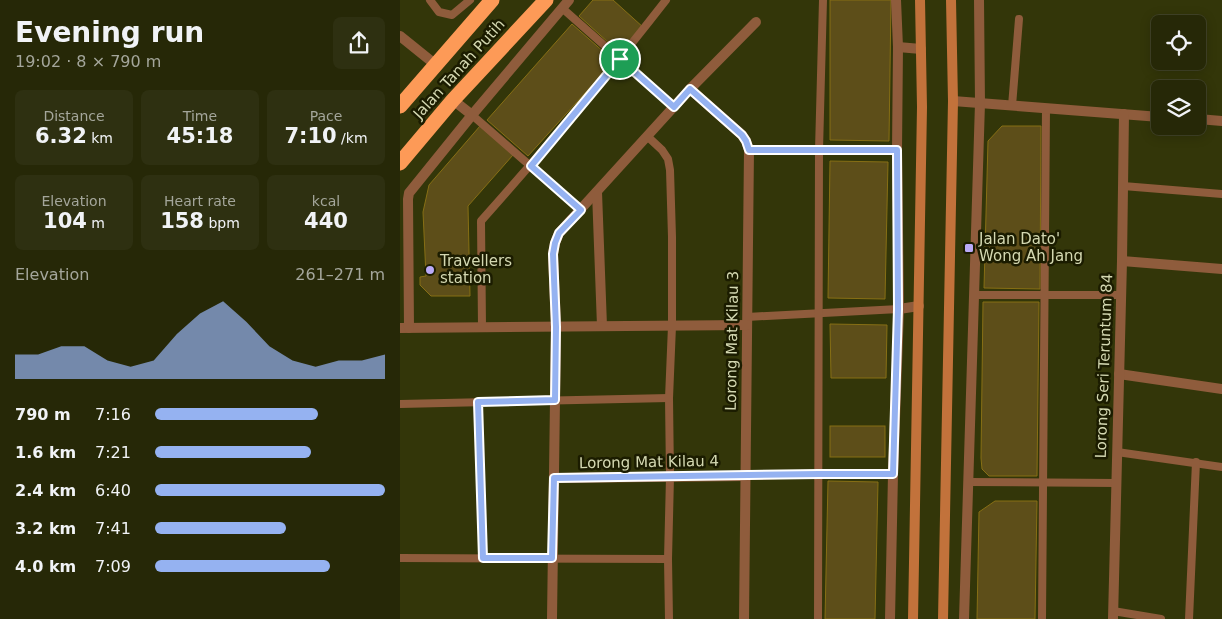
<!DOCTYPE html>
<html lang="en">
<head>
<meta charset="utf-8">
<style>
	body { margin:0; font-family:"DejaVu Sans",sans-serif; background:#2e3011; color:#f1f3f6; height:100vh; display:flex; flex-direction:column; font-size:19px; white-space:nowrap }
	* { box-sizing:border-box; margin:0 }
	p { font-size:16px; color:#a4a69b }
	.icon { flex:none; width:28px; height:28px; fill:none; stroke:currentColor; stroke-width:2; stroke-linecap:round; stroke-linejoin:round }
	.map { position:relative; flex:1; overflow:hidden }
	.side { display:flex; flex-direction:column; background:#262807; width:400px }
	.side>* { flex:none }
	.buttons { position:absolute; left:751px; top:15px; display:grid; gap:10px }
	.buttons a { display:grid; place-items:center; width:55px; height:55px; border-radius:8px; background:#262807; box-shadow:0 2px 12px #0003,0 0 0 1px #424428; font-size:25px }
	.pin { position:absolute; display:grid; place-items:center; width:42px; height:42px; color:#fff; margin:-21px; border:2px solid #fff; border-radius:50%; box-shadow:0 1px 5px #0007 }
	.round { display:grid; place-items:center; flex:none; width:52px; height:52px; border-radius:8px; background:#2e3011 }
	.summary { display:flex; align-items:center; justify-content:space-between; height:85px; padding:0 15px }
	h1 { font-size:28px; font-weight:700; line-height:38px }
	.stats { display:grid; grid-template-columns:repeat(3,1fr); gap:8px; height:85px; padding:5px 15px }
	.stats div { display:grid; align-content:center; border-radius:8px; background:#2e3011; text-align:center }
	.stats b { font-size:21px; font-weight:700 }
	.stats small { font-size:14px; font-weight:400 }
	.stats p { font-size:14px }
	.chart { height:140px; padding:10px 15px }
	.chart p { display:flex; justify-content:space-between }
	.chart svg { width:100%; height:90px; margin-top:5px; fill:#95b2f1; opacity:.7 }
	ul { padding:0 15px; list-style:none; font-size:16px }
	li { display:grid; grid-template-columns:80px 60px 1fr; align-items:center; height:38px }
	li i { height:12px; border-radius:6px; background:#95b2f1 }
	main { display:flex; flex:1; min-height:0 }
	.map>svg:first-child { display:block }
	.building { fill:#5d4e19; stroke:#876f15 }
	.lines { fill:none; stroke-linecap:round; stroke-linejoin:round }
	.lane { stroke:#8f5c3c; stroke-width:8 }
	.street { stroke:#8f5c3c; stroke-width:10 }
	.secondary { stroke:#c2723b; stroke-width:10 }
	.highway { stroke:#fd9a57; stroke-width:15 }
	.route-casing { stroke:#fff; stroke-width:10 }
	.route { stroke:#95b2f1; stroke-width:6 }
	.poi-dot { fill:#baaaf7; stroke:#1b1c00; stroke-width:2 }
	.labels { text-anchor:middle; stroke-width:5; stroke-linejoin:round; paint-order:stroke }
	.street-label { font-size:15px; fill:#d4d8b1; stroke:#1b1c00 }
	.poi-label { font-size:15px; fill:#d4d8b1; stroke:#1b1c00; text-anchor:start }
</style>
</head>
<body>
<main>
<section class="side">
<div class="summary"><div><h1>Evening run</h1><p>19:02 · 8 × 790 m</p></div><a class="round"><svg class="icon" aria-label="share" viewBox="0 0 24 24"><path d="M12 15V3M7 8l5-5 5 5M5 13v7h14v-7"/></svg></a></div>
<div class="stats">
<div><p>Distance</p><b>6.32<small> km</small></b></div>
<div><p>Time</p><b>45:18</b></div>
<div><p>Pace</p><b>7:10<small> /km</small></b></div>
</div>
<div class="stats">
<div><p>Elevation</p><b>104<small> m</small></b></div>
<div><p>Heart rate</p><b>158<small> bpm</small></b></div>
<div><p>kcal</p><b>440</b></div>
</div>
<div class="chart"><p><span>Elevation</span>261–271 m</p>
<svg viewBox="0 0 160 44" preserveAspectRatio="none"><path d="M0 44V32L10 32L20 28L30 28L40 35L50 38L60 35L70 22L80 12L90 6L100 16L110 28L120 35L130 38L140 35L150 35L160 32V44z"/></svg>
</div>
<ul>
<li><b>790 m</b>7:16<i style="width:71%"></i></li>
<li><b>1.6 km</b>7:21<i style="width:68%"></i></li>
<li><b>2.4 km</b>6:40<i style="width:100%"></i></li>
<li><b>3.2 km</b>7:41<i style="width:57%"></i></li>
<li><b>4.0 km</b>7:09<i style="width:76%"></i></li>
</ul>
</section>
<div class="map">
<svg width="822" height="619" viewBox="0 0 822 619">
	<rect width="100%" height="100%" fill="#333609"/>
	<g class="building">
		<path d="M193,0H213L244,28L220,53L179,16Z"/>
		<path d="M430,0H491L489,141L430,140Z"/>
		<path d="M172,24L214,61L128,156L87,120Z"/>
		<path d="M80,126L113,155L68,206L70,296H31L20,285V277L26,276L23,212L29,185Z"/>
		<path d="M602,126H641L640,289L584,288L588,141Z"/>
		<path d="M430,161L488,162L485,299L428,298Z"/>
		<path d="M583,302H639L637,476H589L582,469L581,458Z"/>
		<path d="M430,324L487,325L486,378H431Z"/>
		<rect x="430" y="426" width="55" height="31"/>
		<path d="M428,481L478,482L475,619H425Z"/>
		<path d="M595,501H637L635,619H577L579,512Z"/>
	</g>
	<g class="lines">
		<g class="lane">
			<path d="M30,0L39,12L52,15L70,0"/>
			<path d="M162,8L274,107"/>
			<path d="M612,106L619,19"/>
			<path d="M72,115L181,210"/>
			<path d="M247,136L262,150L268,159L270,170L272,237V326L269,398L270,477L268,559L269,619"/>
			<path d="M349,150H497"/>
			<path d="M723,186L822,194"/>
			<path d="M574,295H721"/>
			<path d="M347,317L499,309"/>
			<path d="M82,327L81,221C145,149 207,76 266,0"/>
			<path d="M78,402L83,558"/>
			<path d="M0,404L269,398"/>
			<path d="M717,452L822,467"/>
			<path d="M346,476L419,474H493"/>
			<path d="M569,482L716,483"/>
			<path d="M0,558L268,559"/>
			<path d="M713,611L761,619"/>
			<path d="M418,619L419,150L423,0"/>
			<path d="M642,619L646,108"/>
			<path d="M789,619L796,462"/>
		</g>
		<g class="street">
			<path d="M0,36L36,65"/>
			<path d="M498,47L521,49"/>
			<path d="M290,89L342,135L346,141L349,150L344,619"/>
			<path d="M53,100L72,115"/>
			<path d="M553,101L760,117"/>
			<path d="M798,119L822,121"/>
			<path d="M197,192L202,326"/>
			<path d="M722,261L822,269"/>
			<path d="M499,309L519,306"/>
			<path d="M0,328L347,325"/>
			<path d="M9,328L8,199L9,193L72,115L169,0"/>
			<path d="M719,374L822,389"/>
			<path d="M154,478L346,476"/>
			<path d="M152,619L156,327L153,254L155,243L159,233L290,89L356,22"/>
			<path d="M490,619L493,474L499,309L497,150L498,47L496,0"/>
			<path d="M564,619L580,103L579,0"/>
			<path d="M713,619L722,261L724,114"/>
		</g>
		<g class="secondary">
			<path d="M513,619L522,107L520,0"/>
			<path d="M543,619L553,101L551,0"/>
		</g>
		<g class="highway">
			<path d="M0,106L92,0"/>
			<path d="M0,163L53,100L146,0"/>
		</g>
	</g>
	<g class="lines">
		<defs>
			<path id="route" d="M220,59L274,107L290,89L342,135L346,141L349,150H497L498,309L493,474H419L154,478L152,558H83L78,402L155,400L156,327L153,254L155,243L159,233L181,210L131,166Z"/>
		</defs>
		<use href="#route" class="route-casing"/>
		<use href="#route" class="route"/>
	</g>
	<g class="poi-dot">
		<rect x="564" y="243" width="10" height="10" rx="2.5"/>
		<circle cx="30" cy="270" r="5"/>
	</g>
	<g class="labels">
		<g class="street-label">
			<text transform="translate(59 69) rotate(-48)" y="5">Jalan Tanah Putih</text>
			<text transform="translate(332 341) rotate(-89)" y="5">Lorong Mat Kilau 3</text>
			<text transform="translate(704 366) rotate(-88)" y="5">Lorong Seri Teruntum 84</text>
			<text transform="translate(249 462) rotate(-1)" y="5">Lorong Mat Kilau 4</text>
		</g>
		<g class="poi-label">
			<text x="579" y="244">Jalan Dato'<tspan x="579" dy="17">Wong Ah Jang</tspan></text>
			<text x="40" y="266">Travellers<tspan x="40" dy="17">station</tspan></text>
		</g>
	</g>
</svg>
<div class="buttons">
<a><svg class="icon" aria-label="locate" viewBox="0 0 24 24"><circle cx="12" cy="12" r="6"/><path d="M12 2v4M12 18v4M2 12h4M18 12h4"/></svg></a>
<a><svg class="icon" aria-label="layers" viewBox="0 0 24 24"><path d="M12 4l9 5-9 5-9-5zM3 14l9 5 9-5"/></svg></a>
</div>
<div class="pin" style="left:220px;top:59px;background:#1e9e55"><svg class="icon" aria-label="arrive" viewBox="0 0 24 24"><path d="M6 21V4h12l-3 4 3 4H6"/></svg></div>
</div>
</main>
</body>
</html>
